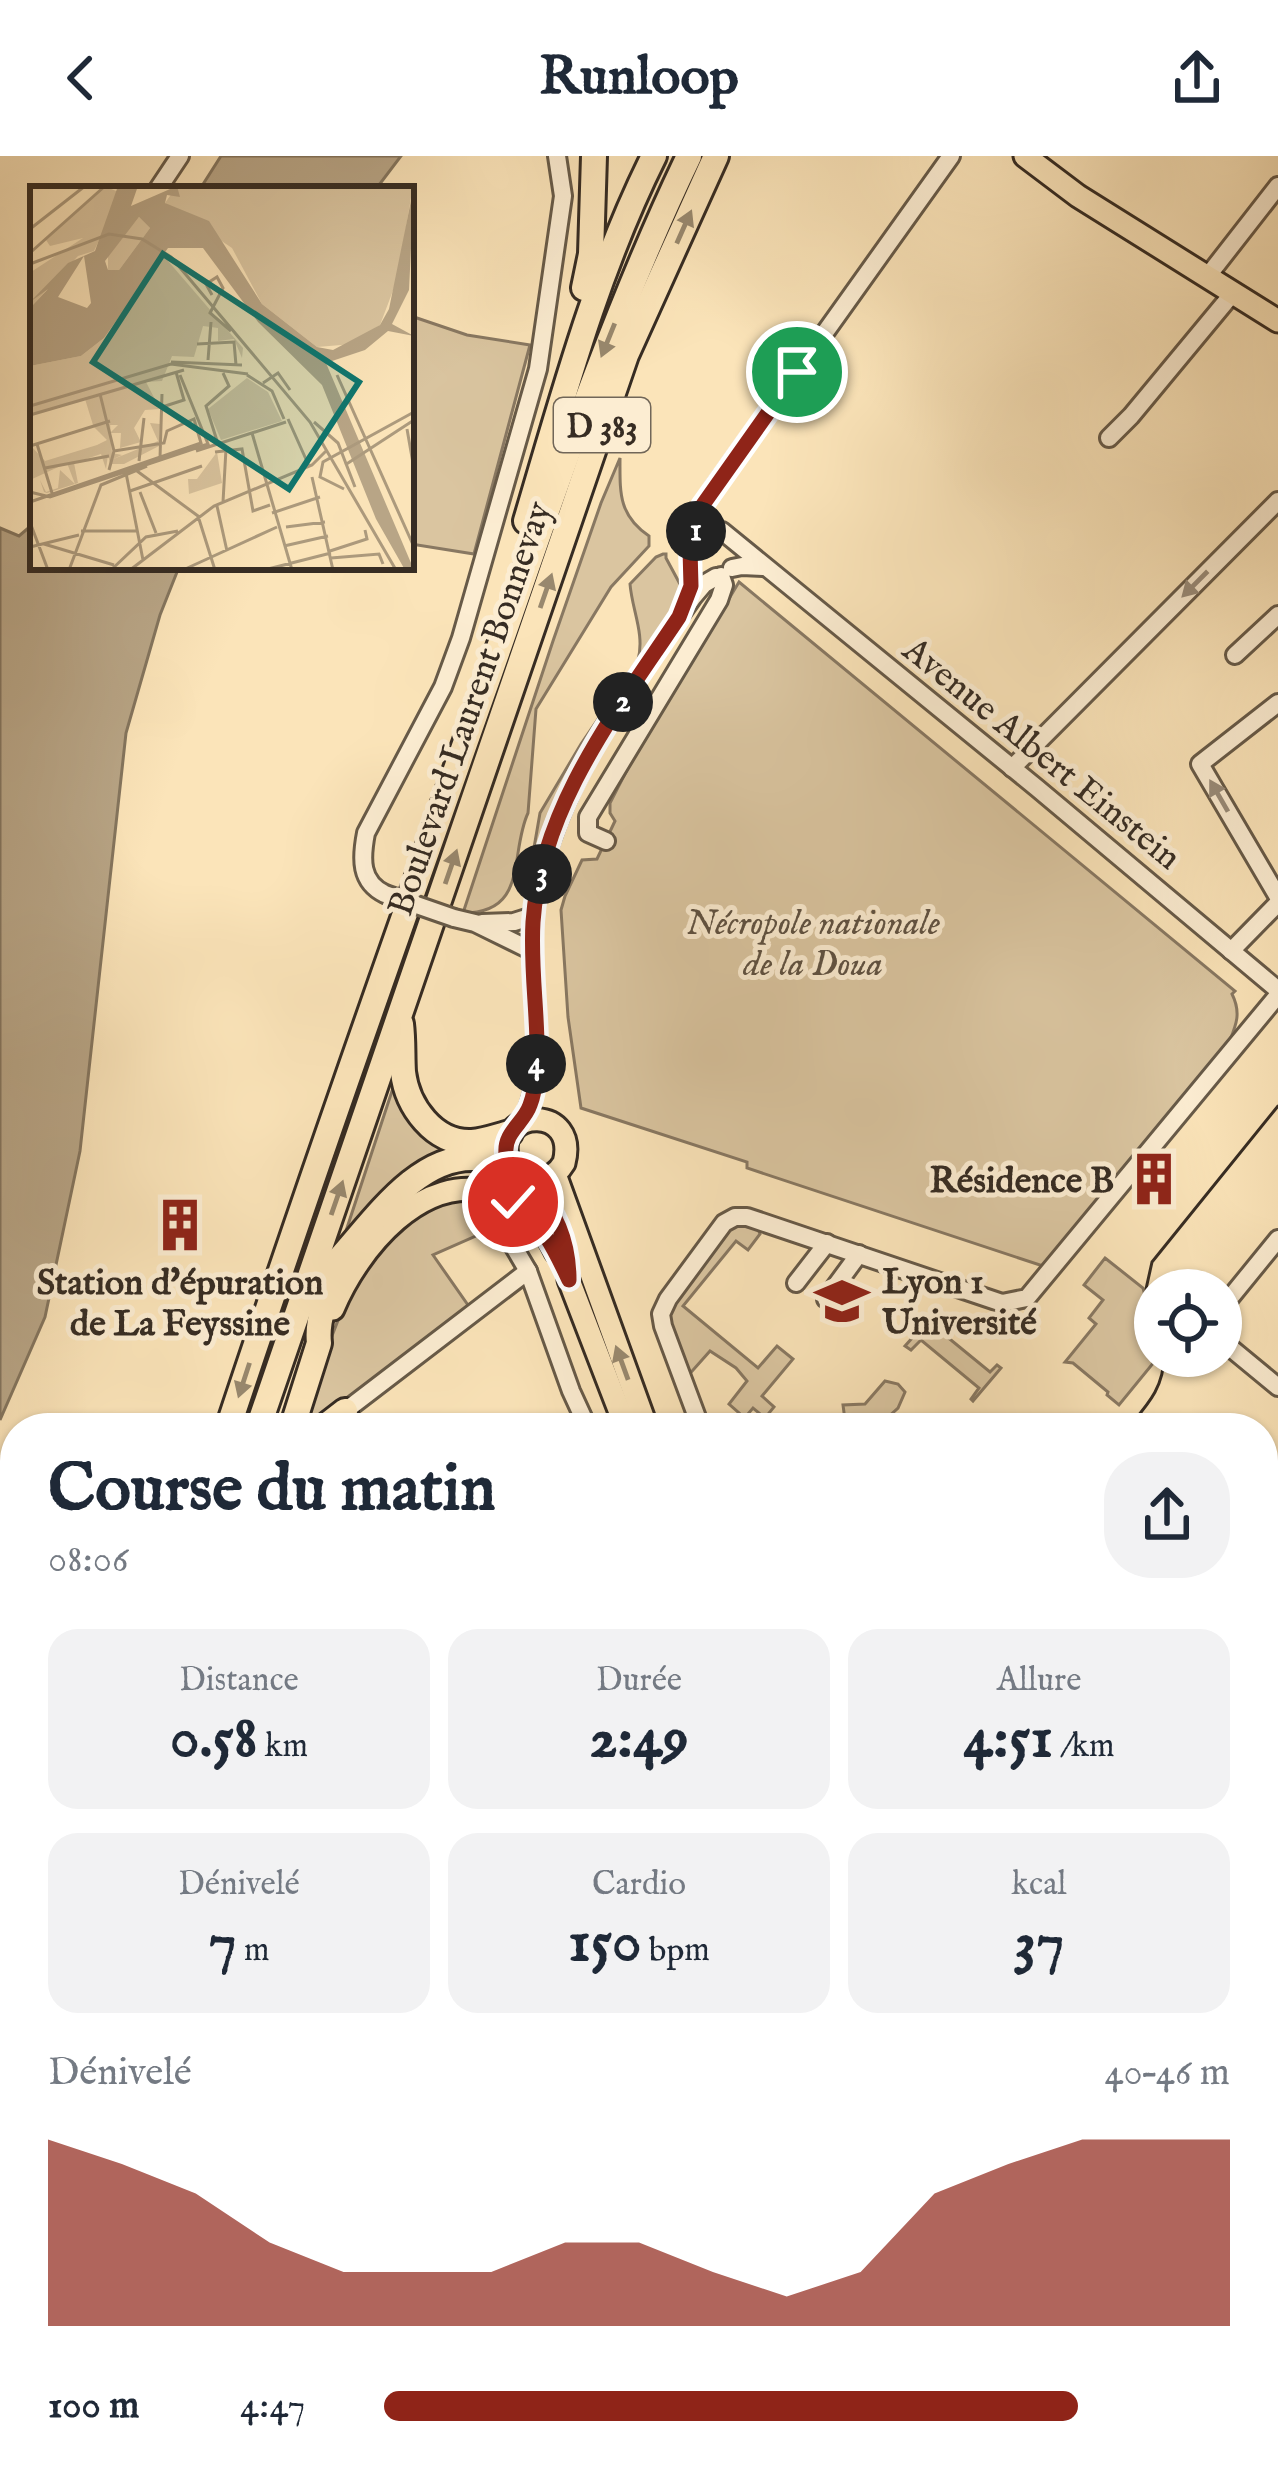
<!DOCTYPE html>
<html lang="fr">
<head>
<meta charset="utf-8">
<style>
	body { margin:0; font-family:"IM FELL English",serif; background:#f2f2f3; color:#1f2937; height:100vh; display:flex; flex-direction:column; font-size:45px; white-space:nowrap }
	* { box-sizing:border-box; margin:0 }
	p { font-size:39px; color:#747a83 }
	.icon { flex:none; width:66px; height:66px; fill:none; stroke:currentColor; stroke-width:2; stroke-linecap:round; stroke-linejoin:round }
	.map { position:relative; flex:1; overflow:hidden }
	.side { position:absolute; left:0px; top:1257px; width:1278px; height:1065px; display:flex; flex-direction:column; background:#fff; border-radius:48px 48px 0 0; box-shadow:0 3px 9px #0004 }
	.side>* { flex:none }
	.controls { position:absolute; left:1134px; top:1113px; display:grid; gap:24px }
	.controls a { display:grid; place-items:center; width:108px; height:108px; border-radius:50%; background:#fff; box-shadow:0 3px 9px #0004; font-size:60px }
	.pin { position:absolute; display:grid; place-items:center; width:102px; height:102px; color:#fff; margin:-51px; border:6px solid #fff; border-radius:50%; box-shadow:0 3px 12px #0007 }
	.km { position:absolute; width:60px; height:60px; margin:-30px; border-radius:50%; background:#222; color:#fff; font-size:33px; line-height:60px; text-align:center }
	.round { display:grid; place-items:center; flex:none; width:126px; height:126px; border-radius:48px; background:#f2f2f3 }
	.summary { display:flex; align-items:center; justify-content:space-between; height:204px; padding:0 48px }
	h1 { font-size:66px; font-weight:700; line-height:90px }
	.metrics { display:grid; grid-template-columns:repeat(3,1fr); gap:18px; height:204px; padding:12px 48px }
	.metrics div { display:grid; align-content:center; border-radius:30px; background:#f2f2f3; text-align:center }
	.metrics b { font-size:60px; font-weight:700 }
	.metrics small { font-size:33px; font-weight:400 }
	.metrics p { font-size:33px }
	.chart { height:336px; padding:24px 48px }
	.chart p { display:flex; justify-content:space-between }
	.chart svg { width:100%; height:216px; margin-top:12px; fill:#8f2418; opacity:.7 }
	ul { padding:0 48px; list-style:none; font-size:39px }
	li { display:grid; grid-template-columns:192px 144px 1fr; align-items:center; height:90px }
	li i { height:30px; border-radius:15px; background:#8f2418 }
	header { display:flex; justify-content:space-between; align-items:center; height:156px; padding:0 48px; background:#fff; font-size:54px; font-weight:700 }
	.map>svg:first-child { display:block }
	.green { fill:#dac5a0; stroke:#887862; stroke-width:3 }
	.water { fill:#b8a586; stroke:#84755e; stroke-width:3 }
	.lines { fill:none; stroke-linecap:round; stroke-linejoin:round }
	.minor-casing { stroke:#675a48; stroke-width:22 }
	.major-casing { stroke:#362c23; stroke-width:27 }
	.highway-casing { stroke:#362c23; stroke-width:30 }
	.minor { stroke:#fcedd2; stroke-width:16 }
	.major { stroke:#fbe4b9; stroke-width:21 }
	.highway { stroke:#fbe4b9; stroke-width:24 }
	.tram { stroke:#362c23; stroke-width:3 }
	.minor-bridge-casing { stroke:#675a48; stroke-width:22; stroke-linecap:butt }
	.minor-bridge { stroke:#fcedd2; stroke-width:16 }
	.oneway { fill:#98886e }
	.oneway2 { fill:#998c7a }
	.route-casing { stroke:#fff; stroke-width:24 }
	.route { stroke:#8f2418; stroke-width:15 }
	.labels { text-anchor:middle; stroke-width:10; stroke-linejoin:round; paint-order:stroke }
	.shield { fill:#fcedd2; stroke:#716658; stroke-width:3 }
	.shield-label { font-size:33px; font-weight:bold; fill:#362c23 }
	.street-label { font-size:36px; fill:#362c23; stroke:#fcedd2 }
	.park-label { font-size:36px; font-style:italic; fill:#5f5242; stroke:#fcedd2 }
	.poi-label { font-size:36px; font-weight:bold; fill:#362c23; stroke:#fcedd2; text-anchor:end }
	.inset-road { fill:none; stroke:#ac9a7d; stroke-width:3 }
	.view { fill:#0f766e; fill-opacity:0.15; stroke:#0f766e; stroke-width:6 }
	.inset-edge { fill:none; stroke:#362c23; stroke-width:6 }
</style>
</head>
<body>
<header><svg class="icon" aria-label="back" viewBox="0 0 24 24"><path d="M15 5l-7 7 7 7"/></svg>Runloop<svg class="icon" aria-label="share" viewBox="0 0 24 24"><path d="M12 15V3M7 8l5-5 5 5M5 13v7h14v-7"/></svg></header>
<div class="map">
<svg width="1278" height="2321" viewBox="0 0 1278 2321">
	<rect width="100%" height="100%" fill="#fbe4b9"/>
	<filter id="stains"><feTurbulence type="fractalNoise" baseFrequency=".00167" numOctaves="4"/><feColorMatrix values="0 0 0 0 .2 0 0 0 0 .09 0 0 0 0 .02 0 0 0 .5 -.17"/></filter>
	<radialGradient id="worn" r=".72"><stop offset=".6" stop-color="#630" stop-opacity="0"/><stop offset="1" stop-color="#630" stop-opacity=".3"/></radialGradient>
	<g class="green">
		<path d="M411,160L467,179L530,189L474,398L411,388Z"/>
		<path d="M620,302C620,336 618,359 649,380V390L611,431L536,553L528,657C509,698 529,757 463,757L553,485L601,347Z"/>
		<path d="M663,398H666V402L681,430V442L647,498L601,565L572,616L542,688L530,740L526,738L540,657L581,588L638,504C645,478 632,454 630,428L656,401Z"/>
		<path d="M739,426L1235,835L1232,838C1243,860 1234,873 1226,894L1046,1111L747,1012V1006L581,952L568,861L561,754L565,740L582,704L597,703L615,665L610,657V647L631,606Z"/>
		<path d="M393,932C412,977 420,986 467,996L344,1081Z"/>
		<path d="M459,1042L485,1048L487,1075L433,1099L470,1152L314,1272H302C326,1197 347,1107 414,1058C426,1049 445,1047 459,1042Z"/>
		<path d="M744,1066L757,1070L760,1078L748,1094L736,1085L683,1150L758,1212L777,1190L793,1203L762,1240L774,1251L765,1262L753,1252L736,1272H727L739,1257L729,1248L747,1225L736,1212L710,1195L686,1222L676,1195L669,1155L727,1072Z"/>
		<path d="M1105,1102L1143,1132L1155,1180V1200H1159L1119,1249L1107,1239L1108,1236L1073,1207L1065,1206L1096,1168L1089,1162L1103,1144L1084,1129Z"/>
		<path d="M937,1160L941,1163L935,1171L990,1216L997,1209L1001,1212L973,1245L971,1243L979,1232L921,1184L911,1194L905,1190L930,1162Z"/>
		<path d="M885,1225L898,1228L905,1236L898,1252L876,1272H846L843,1249L865,1248Z"/>
		<path d="M1278,1755V1881L1263,1869V1774Z"/>
		<path d="M1263,2022L1278,2034V2321H598L467,2315L459,2321H328L327,2307H1263Z"/>
		<path d="M15,2215V2307H282L130,2309L75,2321H5Z"/>
	</g>
	<g class="water">
		<path d="M221,0H401L376,33H200Z"/>
		<path d="M33,368V411H179L160,459L126,577L80,995L45,1161L0,1264V372L19,380Z"/>
		<path d="M326,2307V2321H91L130,2313Z"/>
	</g>
	<g class="lines">
		<defs>
			<g id="minor">
				<path d="M158,33L180,0"/>
				<path d="M1207,121L1278,30"/>
				<path d="M1109,282L1131,260L1233,137"/>
				<path d="M693,385L702,350L714,332L951,0"/>
				<path d="M732,412L742,410L763,411"/>
				<path d="M679,461C683,451 688,442 690,431C695,405 681,389 709,374L722,375L1037,632L1278,834"/>
				<path d="M1235,499L1278,459"/>
				<path d="M1278,547L1200,608L1278,741"/>
				<path d="M1012,612L1278,345"/>
				<path d="M606,685L588,677V661L719,444L724,429L721,420"/>
				<path d="M385,738C360,726 361,703 366,677L443,531L461,482L538,213L563,40L557,0"/>
				<path d="M454,762L475,767L532,795"/>
				<path d="M482,767L514,766L533,760"/>
				<path d="M1231,795L1278,747"/>
				<path d="M520,968C554,916 526,822 533,760C548,639 626,538 693,441L704,428L716,421"/>
				<path d="M495,1059L528,1115L571,1235L588,1272"/>
				<path d="M796,1127L827,1087"/>
				<path d="M826,1143L859,1098"/>
				<path d="M1221,1153L1278,1083"/>
				<path d="M1221,1184L1278,1231"/>
				<path d="M357,1272L345,1255L528,1115"/>
				<path d="M701,1272L663,1170L661,1158L668,1143L724,1067L735,1061H747L1002,1147L1027,1142L1278,839"/>
				<path d="M1263,1492L1276,1503L1275,1517L1278,1524"/>
				<path d="M1263,1733L1275,1715L1268,1664L1278,1651"/>
				<path d="M1263,1885L1278,1897"/>
			</g>
			<g id="major">
				<path d="M1025,0L1078,40L1278,165"/>
				<path d="M555,1018L647,1272"/>
				<path d="M524,1022C541,1027 555,1022 564,1007C579,949 497,952 507,1000C510,1014 522,1019 531,1028C556,1055 569,1087 569,1124L626,1272"/>
				<path d="M333,1153C358,1093 423,1013 496,1038C524,1048 544,1071 556,1096"/>
				<path d="M1263,1987L1278,1999"/>
				<path d="M1263,2014L1278,2027"/>
			</g>
			<g id="highway">
				<path d="M584,132L591,98L594,0"/>
				<path d="M526,365C563,241 596,116 654,0"/>
				<path d="M401,868C403,884 402,900 403,916C407,950 434,988 472,986C485,985 498,980 510,977"/>
				<path d="M308,1133C357,1097 403,999 475,1002C487,1002 499,1007 511,1011"/>
				<path d="M228,1272C310,1025 397,780 484,534C548,354 606,173 689,0"/>
				<path d="M258,1272L626,199L716,0"/>
				<path d="M292,1272L319,1187C316,1160 329,1136 340,1112"/>
				<path d="M323,1272L345,1255"/>
				<path d="M0,1635H15"/>
				<path d="M0,1804L15,1798"/>
				<path d="M0,2063L15,1984"/>
				<path d="M0,2216L15,2111"/>
			</g>
		</defs>
		<use href="#minor" class="minor-casing"/>
		<use href="#major" class="major-casing"/>
		<use href="#highway" class="highway-casing"/>
		<use href="#minor" class="minor"/>
		<use href="#major" class="major"/>
		<use href="#highway" class="highway"/>
		<g class="tram">
			<path d="M1155,1168L1146,1133L1152,1106L1278,950"/>
			<path d="M1128,1272C1147,1249 1164,1232 1164,1200"/>
		</g>
		<defs>
			<path id="minor-bridge" d="M385,738L454,762"/>
		</defs>
		<use href="#minor-bridge" class="minor-bridge-casing"/>
		<use href="#minor-bridge" class="minor-bridge"/>
	</g>
	<defs><path id="oneway-solid" d="M-6-.8H1V-3.2L6.5 0L1 3.2V.8H-6Z" transform="scale(3)"/></defs>
	<g class="oneway">
		<use href="#oneway-solid" transform="translate(684 71) rotate(-66)"/>
		<use href="#oneway-solid" transform="translate(608 184) rotate(112)"/>
		<use href="#oneway-solid" transform="translate(546 435) rotate(-71)"/>
		<use href="#oneway-solid" transform="translate(451 711) rotate(-71)"/>
		<use href="#oneway-solid" transform="translate(337 1042) rotate(-71)"/>
		<use href="#oneway-solid" transform="translate(622 1207) rotate(-110)"/>
		<use href="#oneway-solid" transform="translate(244 1224) rotate(108)"/>
	</g>
	<g class="oneway2">
		<use href="#oneway-solid" transform="translate(1195 428) rotate(135)"/>
		<use href="#oneway-solid" transform="translate(1219 640) rotate(-120)"/>
	</g>
	<g class="lines">
		<defs>
			<path id="route" d="M513,1046C542,1067 554,1092 569,1124C569,1089 558,1058 534,1032C524,1020 508,1014 506,997C504,976 524,967 530,949C534,939 536,924 537,913C539,864 530,815 533,766C541,650 617,554 679,461L691,430L690,393L702,350L797,216"/>
		</defs>
		<use href="#route" class="route-casing"/>
		<use href="#route" class="route"/>
	</g>
	<defs>
		<symbol id="building-bare" viewBox="-9 -9 18 18"><path d="M-4-6H4V6H1V3H-1V6H-4ZM-2.5-4.3h1.7v1.8h-1.7ZM.8-4.3h1.7v1.8H.8ZM-2.5-1h1.7V.8h-1.7ZM.8-1h1.7V.8H.8Z" fill="#8f2418" stroke="#fcedd2" stroke-width="2.5" paint-order="stroke"/></symbol>
		<symbol id="university-bare" viewBox="-9 -9 18 18"><path d="M0-5L7-2L0 1L-7-2ZM-4 1L0 2.5L4 1V4Q0 6-4 4Z" fill="#8f2418" stroke="#fcedd2" stroke-width="2.5" paint-order="stroke"/></symbol>
	</defs>
	<g fill-rule="evenodd">
		<use href="#building-bare" x="1116" y="985" width="76" height="76"/>
		<use href="#building-bare" x="142" y="1031" width="76" height="76"/>
		<use href="#university-bare" x="804" y="1107" width="76" height="76"/>
	</g>
	<g class="labels">
		<rect class="shield" x="554" y="242" width="96" height="54" rx="9"/>
		<g class="shield-label">
			<text x="602" y="281">D 383</text>
		</g>
		<g class="street-label">
			<text transform="translate(468 552) rotate(-71)" y="13">Boulevard Laurent Bonnevay</text>
			<text transform="translate(1043 596) rotate(39)" y="13">Avenue Albert Einstein</text>
		</g>
		<g class="park-label">
			<text x="813" y="778">Nécropole nationale<tspan x="813" dy="41">de la Doua</tspan></text>
		</g>
		<g class="poi-label">
			<text x="1114" y="1036">Résidence B</text>
			<text x="882" y="1137" text-anchor="start">Lyon 1<tspan x="882" dy="41">Université</tspan></text>
			<text x="180" y="1138" text-anchor="middle">Station d'épuration<tspan x="180" dy="41">de La Feyssine</tspan></text>
		</g>
	</g>
	<g transform="translate(30 30)">
		<rect width="384" height="384" fill="#fbe4b9"/>
		<path d="M74,0L91,7L64,65L48,70L0,122L1,86L53,52L20,60L16,54ZM147,0H383L367,94L350,139L323,158L287,161L232,118L202,62L135,17ZM109,31L120,42L89,84H78V70ZM132,68L213,162L212,172L204,153L188,155V142L173,140L164,171L142,170L132,195L116,196L130,223L115,224L104,242L111,256L90,262L91,247H80L88,239H63L55,213L0,229V180L51,170L74,152ZM217,192L238,206L252,235L191,254L178,223ZM80,236L82,267L92,269L81,274L128,255L120,237L130,238L129,260L94,278H80L78,269L76,283L71,268L44,277L48,297L17,307L14,306L10,294L16,306L28,302L30,284L45,298L37,277L0,294L2,261L15,275L67,259L77,254L64,241ZM187,266L192,297L159,308L158,293H167Z" fill="#dac5a0"/>
		<path d="M88,0H108L101,20L147,0L150,11L137,9L135,17L179,35L232,118L287,161L303,164L350,139L359,123L384,0L379,104L362,138L384,150L358,145L335,164L296,177L384,384H375L346,333L292,199L228,136L173,62H138L74,152L51,170L0,180V122L18,103L0,116L38,77L65,65ZM109,31L120,42L89,84H78L75,75ZM54,70L61,117L57,122L28,111Z" fill="#b8a586" fill-rule="evenodd"/>
		<path class="inset-road" d="M0,43L55,0M1,66L75,0M0,78L79,48L112,53L141,71L280,236L366,384M182,109L176,98L187,91L193,102L180,127L201,145M167,158L204,156L206,179M178,174L181,136M141,176L212,179M217,189L242,205L254,233M307,189L384,361M233,197L248,187L260,204M70,208L84,265L79,284M0,220L141,178L218,188M132,221L154,214L146,186M0,229L154,184M258,233L279,280M284,236L308,257L325,301M377,243L384,283M222,247L262,384M7,258L22,307M188,258L176,220L199,200L193,187M0,260L80,235M166,265L256,236M185,266L212,263L223,325L240,319M130,272L132,208M109,275L114,232M315,279L384,234M15,282L79,270M107,285L168,330L185,384M96,287L113,374M282,291L303,384M314,303L290,291L293,276L384,226M100,305L172,280M0,306L20,311L178,258L150,189M110,306L126,347M0,316L171,257L164,233L137,245L134,257L84,265M193,316L196,263M187,320L197,365M242,327L290,311M1,339L18,384M256,341L295,336M51,345H108M14,358L84,379M254,360L298,350M0,361L49,349M300,365L337,353L335,344M301,372L349,368L353,378M39,384L71,299L117,280M81,384L116,351L148,345M100,384L184,320L282,279L297,264M153,384L247,341M234,384L301,367"/>
		<path class="view" d="M133,68L329,196L259,303L63,176Z"/>
		<rect width="384" height="384" class="inset-edge"/>
	</g>
	<rect width="100%" height="100%" filter="url(#stains)"/>
	<rect width="100%" height="100%" fill="url(#worn)"/>
</svg>
<div class="controls">
<a><svg class="icon" aria-label="locate" viewBox="0 0 24 24"><circle cx="12" cy="12" r="6"/><path d="M12 2v4M12 18v4M2 12h4M18 12h4"/></svg></a>
</div>
<div class="pin" style="left:797px;top:216px;background:#1e9e55"><svg class="icon" aria-label="arrive" viewBox="0 0 24 24"><path d="M6 21V4h12l-3 4 3 4H6"/></svg></div>
<div class="pin" style="left:513px;top:1046px;background:#d93025"><svg class="icon" aria-label="check" viewBox="0 0 24 24"><path d="M5 12l5 5 9-10"/></svg></div>
<b class="km" style="left:696px;top:375px">1</b>
<b class="km" style="left:623px;top:546px">2</b>
<b class="km" style="left:542px;top:718px">3</b>
<b class="km" style="left:536px;top:908px">4</b>
<section class="side">
<div class="summary"><div><h1>Course du matin</h1><p>08:06</p></div><a class="round"><svg class="icon" aria-label="share" viewBox="0 0 24 24"><path d="M12 15V3M7 8l5-5 5 5M5 13v7h14v-7"/></svg></a></div>
<div class="metrics">
<div><p>Distance</p><b>0.58<small> km</small></b></div>
<div><p>Durée</p><b>2:49</b></div>
<div><p>Allure</p><b>4:51<small> /km</small></b></div>
</div>
<div class="metrics">
<div><p>Dénivelé</p><b>7<small> m</small></b></div>
<div><p>Cardio</p><b>150<small> bpm</small></b></div>
<div><p>kcal</p><b>37</b></div>
</div>
<div class="chart"><p><span>Dénivelé</span>40–46 m</p>
<svg viewBox="0 0 160 44" preserveAspectRatio="none"><path d="M0 44V6L10 11L20 17L30 27L40 33L50 33L60 33L70 27L80 27L90 33L100 38L110 33L120 17L130 11L140 6L150 6L160 6V44z"/></svg>
</div>
<ul>
<li><b>100 m</b>4:47<i style="width:82%"></i></li>
</ul>
</section>
</div>
</body>
</html>
